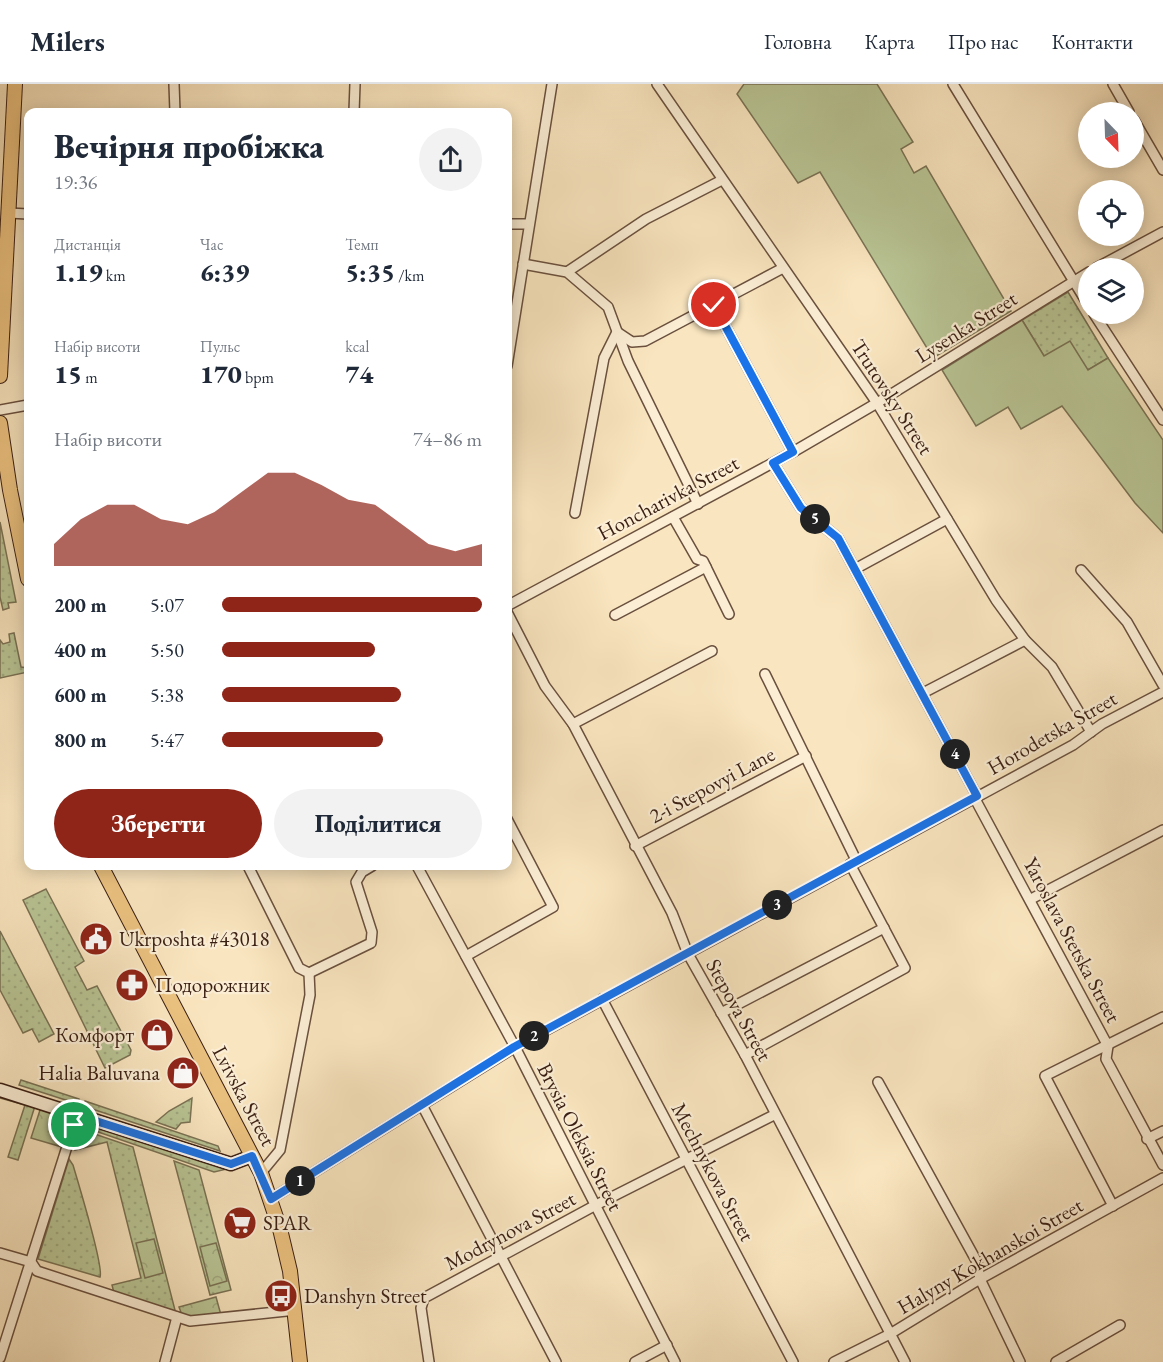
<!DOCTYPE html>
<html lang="uk">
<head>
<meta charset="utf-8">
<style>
	body { margin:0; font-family:"EB Garamond",serif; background:#f2f2f3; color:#1f2937; height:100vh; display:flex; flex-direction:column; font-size:22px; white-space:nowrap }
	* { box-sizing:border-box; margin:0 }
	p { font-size:20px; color:#747a83 }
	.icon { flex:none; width:33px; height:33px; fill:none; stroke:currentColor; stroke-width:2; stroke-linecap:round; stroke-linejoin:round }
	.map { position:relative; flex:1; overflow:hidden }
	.sheet { position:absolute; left:24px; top:24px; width:488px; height:762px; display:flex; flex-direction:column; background:#fff; border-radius:12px; box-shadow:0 3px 15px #0003 }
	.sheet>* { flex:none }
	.needle { width:39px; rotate:157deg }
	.buttons { position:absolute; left:1078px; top:18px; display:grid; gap:12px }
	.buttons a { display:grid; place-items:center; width:66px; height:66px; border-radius:50%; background:#fff; box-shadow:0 3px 15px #0003; font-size:30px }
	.pin { position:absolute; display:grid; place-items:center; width:51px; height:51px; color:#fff; margin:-26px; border:3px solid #fff; border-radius:50%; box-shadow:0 2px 6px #0007 }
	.km { position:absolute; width:30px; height:30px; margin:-15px; border-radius:50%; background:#222; color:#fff; font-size:16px; line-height:30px; text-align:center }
	.round { display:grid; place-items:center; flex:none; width:63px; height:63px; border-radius:32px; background:#f2f2f3 }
	.summary { display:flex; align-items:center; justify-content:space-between; height:102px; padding:0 30px }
	h1 { font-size:33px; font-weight:800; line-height:45px }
	.figures { display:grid; grid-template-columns:repeat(3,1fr); gap:9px; height:102px; padding:6px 30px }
	.figures div { display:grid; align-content:center }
	.figures b { font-size:26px; font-weight:800 }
	.figures small { font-size:16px; font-weight:400 }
	.figures p { font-size:16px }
	.chart { height:168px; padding:12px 30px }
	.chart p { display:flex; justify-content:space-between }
	.chart svg { width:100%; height:108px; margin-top:6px; fill:#8f2418; opacity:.7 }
	.cta { display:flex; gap:12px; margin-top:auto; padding:12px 30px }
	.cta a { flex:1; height:69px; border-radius:36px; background:#8f2418; color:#fff; font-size:24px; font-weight:800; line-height:69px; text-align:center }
	.cta a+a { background:#f2f2f3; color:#1f2937 }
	ul { padding:0 30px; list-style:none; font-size:20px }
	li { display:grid; grid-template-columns:96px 72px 1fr; align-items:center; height:45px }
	li i { height:15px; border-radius:8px; background:#8f2418 }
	header { display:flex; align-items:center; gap:36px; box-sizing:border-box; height:84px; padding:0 30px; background:#fff; border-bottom:2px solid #e0e1e3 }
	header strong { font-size:28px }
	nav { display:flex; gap:33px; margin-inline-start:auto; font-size:21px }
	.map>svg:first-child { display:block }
	.grass { fill:url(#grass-dots); stroke:#7a7254; stroke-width:1.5 }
	.forest { fill:url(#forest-crowns); stroke:#7a7254; stroke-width:1.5 }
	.garden { fill:#b9c595; stroke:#7a7254; stroke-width:1.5 }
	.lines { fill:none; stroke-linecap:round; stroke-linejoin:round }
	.street-casing { stroke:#6a503e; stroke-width:12 }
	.secondary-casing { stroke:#3a1f13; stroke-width:15 }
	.primary-casing { stroke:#3a1f13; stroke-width:16 }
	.street { stroke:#fbeed5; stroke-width:9 }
	.secondary { stroke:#fbeed5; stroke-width:12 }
	.primary { stroke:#ecc280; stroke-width:14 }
	.route-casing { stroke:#fff; stroke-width:12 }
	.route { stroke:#1a73e8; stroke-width:8 }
	.labels { text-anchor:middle; stroke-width:4.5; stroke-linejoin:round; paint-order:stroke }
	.street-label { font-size:21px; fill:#3a1f13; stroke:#fbeed5 }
	.poi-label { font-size:21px; fill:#3a1f13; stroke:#fbeed5; text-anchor:start }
</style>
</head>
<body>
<header>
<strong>Milers</strong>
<nav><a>Головна</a><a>Карта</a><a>Про нас</a><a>Контакти</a></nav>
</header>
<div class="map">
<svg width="1163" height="1278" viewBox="0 0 1163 1278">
	<defs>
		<pattern id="grass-dots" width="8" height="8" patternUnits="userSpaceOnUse" patternTransform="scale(1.5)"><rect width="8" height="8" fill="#b9c595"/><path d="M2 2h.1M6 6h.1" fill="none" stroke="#a0a980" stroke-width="1.8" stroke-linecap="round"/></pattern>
		<pattern id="forest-crowns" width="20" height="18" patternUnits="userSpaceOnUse" patternTransform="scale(1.5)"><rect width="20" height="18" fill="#b9c595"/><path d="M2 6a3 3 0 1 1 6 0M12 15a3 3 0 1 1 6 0" fill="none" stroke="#a0a980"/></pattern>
	</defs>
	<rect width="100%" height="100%" fill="#f9e5bf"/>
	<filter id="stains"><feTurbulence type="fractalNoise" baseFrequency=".00333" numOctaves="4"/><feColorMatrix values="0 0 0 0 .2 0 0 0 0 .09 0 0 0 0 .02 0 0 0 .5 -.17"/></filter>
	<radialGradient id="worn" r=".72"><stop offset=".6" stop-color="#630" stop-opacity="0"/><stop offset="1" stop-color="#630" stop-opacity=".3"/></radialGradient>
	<g class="grass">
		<path d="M1068,208L1108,274L1088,286L1044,272L1022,236Z"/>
		<path d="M0,438L16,518L8,519L9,524L3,526L0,513Z"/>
		<path d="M14,549L21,583L28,584V588L0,594V556L3,560L10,558L9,550Z"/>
		<path d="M46,805L84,877L75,883L87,906L97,902L131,966L130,971L105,984L23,816Z"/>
		<path d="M0,847L54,950L39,958L32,945L23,949L0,906Z"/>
		<path d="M21,996L79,1015L78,1020L19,1001Z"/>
		<path d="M0,1011L35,1022L18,1076L8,1073L25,1021L0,1014Z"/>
		<path d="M192,1014L190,1038L181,1039L176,1045L156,1038L169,1027Z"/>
		<path d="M85,1017L218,1062L220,1067L83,1022Z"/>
		<path d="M79,1037L227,1085L214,1088L78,1041Z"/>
		<path d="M77,1044L133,1063L176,1230L114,1209L112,1201L141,1194L107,1058L75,1066L73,1057Z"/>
		<path d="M69,1075L73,1081C78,1098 104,1183 100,1193L38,1175Z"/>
		<path d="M174,1077L199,1086L231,1206L210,1211Z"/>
	</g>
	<g class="forest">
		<path d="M41,1023L72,1033L62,1063L31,1054Z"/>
		<path d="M154,1155L163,1189L145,1194L136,1159Z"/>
		<path d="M216,1159L227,1197L210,1202L200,1163Z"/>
		<path d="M216,1213L221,1231L190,1234L182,1231L179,1223Z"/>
	</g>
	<g class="garden">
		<path d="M744,0H877L913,58L901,65L914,89L926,82L1011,227L933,274L820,88L798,99L737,10Z"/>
		<path d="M1022,236L1044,272L1070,257L1088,286L1108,274L1163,356V449L1135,419L1062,322L1021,345L1008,323L976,342L942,286Z"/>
	</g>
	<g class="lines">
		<defs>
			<g id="street">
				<path d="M174,0L175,28"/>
				<path d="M657,0L877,319L996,516L1025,556L1052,583L1091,648"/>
				<path d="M953,0L1089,222"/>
				<path d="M1113,0L1129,28"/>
				<path d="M354,28L355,0"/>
				<path d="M1134,36L1163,86"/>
				<path d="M9,129L28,130"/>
				<path d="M507,140H529"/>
				<path d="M523,180L567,188L608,223L628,277L698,420"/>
				<path d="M1096,184L1163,148"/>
				<path d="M567,188L646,135L722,96"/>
				<path d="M714,221L793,368"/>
				<path d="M1094,230L1163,336"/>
				<path d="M617,248L632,258L645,257L783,184"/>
				<path d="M507,282L552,0"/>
				<path d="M0,326L28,321"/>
				<path d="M773,379L801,424L838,454L977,712"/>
				<path d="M575,429L604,274L617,248"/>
				<path d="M673,433L697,475L703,477L729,530"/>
				<path d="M855,485L947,435"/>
				<path d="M1081,486L1127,538L1163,601"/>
				<path d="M507,522L793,368L877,319L1089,188"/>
				<path d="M507,528L545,602L573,640L672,829L688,870L745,971L905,1278"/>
				<path d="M615,531L706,483"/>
				<path d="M765,590L856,776"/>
				<path d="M923,609L1025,556"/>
				<path d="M573,640L712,567"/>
				<path d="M974,713L1108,962L1106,975L1163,1081"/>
				<path d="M635,762L806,672"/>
				<path d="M248,782L299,884L309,889L310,911L280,1066L261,1089"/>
				<path d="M417,782L515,963L675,1278"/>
				<path d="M1031,815L1163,746"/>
				<path d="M466,872L553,823L507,735"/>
				<path d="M309,889L371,859L372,848L356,798L362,788L372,782"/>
				<path d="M602,915L793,1278"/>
				<path d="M721,929L884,844"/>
				<path d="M745,971L905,884L850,780"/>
				<path d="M878,998L977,1178L980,1195L1020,1278"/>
				<path d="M422,1021L556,1278"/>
				<path d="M1147,1055L1163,1047"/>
				<path d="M271,1115L515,963L1073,661L1102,640L1163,608"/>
				<path d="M1113,1122L1045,992L1163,933"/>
				<path d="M0,1169L31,1178L37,1187L190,1237L296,1226"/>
				<path d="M0,1274L77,1031"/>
				<path d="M165,1278L177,1233"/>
				<path d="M429,1278L421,1224L424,1214L594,1122L774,1031"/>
				<path d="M635,1278L667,1261"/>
				<path d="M834,1278L890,1250L980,1195L1163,1094"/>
				<path d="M1056,1278L1120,1241"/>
			</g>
			<path id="secondary" d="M0,1006L231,1080L252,1072"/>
			<g id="primary">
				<path d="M0,292L15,0"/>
				<path d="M0,339L10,406L28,495"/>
				<path d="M101,782L261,1089L280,1145L290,1187L300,1278"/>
			</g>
		</defs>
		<use href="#street" class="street-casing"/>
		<use href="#secondary" class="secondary-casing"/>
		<use href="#primary" class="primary-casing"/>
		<use href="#street" class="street"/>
		<use href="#secondary" class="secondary"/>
		<use href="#primary" class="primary"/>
	</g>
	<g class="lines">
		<defs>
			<path id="route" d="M74,1041L77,1031L231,1080L252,1072L271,1115L514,963L977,712L838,454L801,424L773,379L793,368L714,221"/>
		</defs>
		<use href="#route" class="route-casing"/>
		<use href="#route" class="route"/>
	</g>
	<defs>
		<symbol id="civic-disc" viewBox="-11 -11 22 22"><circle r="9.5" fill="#8f2418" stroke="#fbeed5"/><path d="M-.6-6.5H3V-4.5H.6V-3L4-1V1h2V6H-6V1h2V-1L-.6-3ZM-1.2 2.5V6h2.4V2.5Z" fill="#fff"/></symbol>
		<symbol id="pharmacy-disc" viewBox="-11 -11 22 22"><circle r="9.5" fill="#8f2418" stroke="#fbeed5"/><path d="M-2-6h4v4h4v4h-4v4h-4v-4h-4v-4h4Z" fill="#fff"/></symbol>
		<symbol id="shop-disc" viewBox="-11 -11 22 22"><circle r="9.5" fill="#8f2418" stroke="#fbeed5"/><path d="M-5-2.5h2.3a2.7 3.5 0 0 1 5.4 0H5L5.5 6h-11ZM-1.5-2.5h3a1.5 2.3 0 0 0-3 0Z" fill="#fff"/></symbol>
		<symbol id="supermarket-disc" viewBox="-11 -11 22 22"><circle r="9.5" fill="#8f2418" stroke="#fbeed5"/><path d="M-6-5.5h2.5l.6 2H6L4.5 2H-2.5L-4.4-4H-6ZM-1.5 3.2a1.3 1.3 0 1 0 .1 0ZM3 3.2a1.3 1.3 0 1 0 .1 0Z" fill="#fff"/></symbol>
		<symbol id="bus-disc" viewBox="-11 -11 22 22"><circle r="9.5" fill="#8f2418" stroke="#fbeed5"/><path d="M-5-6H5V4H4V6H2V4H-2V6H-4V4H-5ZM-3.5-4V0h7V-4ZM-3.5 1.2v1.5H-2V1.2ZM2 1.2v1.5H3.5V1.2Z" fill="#fff"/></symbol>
	</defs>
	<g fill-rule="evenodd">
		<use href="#civic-disc" x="77" y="836" width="38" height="38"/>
		<use href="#pharmacy-disc" x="113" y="882" width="38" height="38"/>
		<use href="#shop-disc" x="138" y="932" width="38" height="38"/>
		<use href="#shop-disc" x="164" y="970" width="38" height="38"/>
		<use href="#supermarket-disc" x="221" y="1120" width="38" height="38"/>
		<use href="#bus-disc" x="262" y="1193" width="38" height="38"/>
	</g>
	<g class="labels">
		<g class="street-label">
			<text transform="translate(966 243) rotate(-32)" y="7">Lysenka Street</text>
			<text transform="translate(892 313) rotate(57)" y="7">Trutovsky Street</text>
			<text transform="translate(668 414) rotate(-28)" y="7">Honcharivka Street</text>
			<text transform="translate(1052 649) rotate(-30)" y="7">Horodetska Street</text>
			<text transform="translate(712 701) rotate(-28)" y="7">2-i Stepovyi Lane</text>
			<text transform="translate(1072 856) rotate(62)" y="7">Yaroslava Stetska Street</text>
			<text transform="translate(739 926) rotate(61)" y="7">Stepova Street</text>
			<text transform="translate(244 1012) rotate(62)" y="7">Lvivska Street</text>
			<text transform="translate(580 1053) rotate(63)" y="7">Brysia Oleksia Street</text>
			<text transform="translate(713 1088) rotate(62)" y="7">Mechnykova Street</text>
			<text transform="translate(510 1147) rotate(-28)" y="7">Modrynova Street</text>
			<text transform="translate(990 1172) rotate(-30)" y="7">Halyny Kokhanskoi Street</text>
		</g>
		<g class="poi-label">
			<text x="119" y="862">Ukrposhta #43018</text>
			<text x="155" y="908">Подорожник</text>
			<text x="134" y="958" text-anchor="end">Комфорт</text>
			<text x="160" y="996" text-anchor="end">Halia Baluvana</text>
			<text x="263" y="1146">SPAR</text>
			<text x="304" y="1219">Danshyn Street</text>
		</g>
	</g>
	<rect width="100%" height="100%" filter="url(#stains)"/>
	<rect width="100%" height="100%" fill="url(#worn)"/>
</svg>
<div class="buttons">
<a><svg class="needle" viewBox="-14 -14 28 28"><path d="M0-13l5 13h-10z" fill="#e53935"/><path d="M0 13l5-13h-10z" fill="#747a83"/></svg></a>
<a><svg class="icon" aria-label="locate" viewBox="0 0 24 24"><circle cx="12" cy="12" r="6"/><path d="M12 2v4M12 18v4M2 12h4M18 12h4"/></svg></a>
<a><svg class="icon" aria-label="layers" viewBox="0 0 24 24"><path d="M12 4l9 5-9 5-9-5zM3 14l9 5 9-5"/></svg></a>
</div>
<div class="pin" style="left:74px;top:1041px;background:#1e9e55"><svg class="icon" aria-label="arrive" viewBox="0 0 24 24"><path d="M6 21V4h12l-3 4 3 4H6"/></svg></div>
<div class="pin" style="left:714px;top:221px;background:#d93025"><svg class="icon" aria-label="check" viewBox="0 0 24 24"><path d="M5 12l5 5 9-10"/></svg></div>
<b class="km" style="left:300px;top:1097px">1</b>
<b class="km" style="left:534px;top:952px">2</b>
<b class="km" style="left:777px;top:821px">3</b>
<b class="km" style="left:955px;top:670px">4</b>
<b class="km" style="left:815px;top:435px">5</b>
<section class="sheet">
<div class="summary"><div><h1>Вечірня пробіжка</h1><p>19:36</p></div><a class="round"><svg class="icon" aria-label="share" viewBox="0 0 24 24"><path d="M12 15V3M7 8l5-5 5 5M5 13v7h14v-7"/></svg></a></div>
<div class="figures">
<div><p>Дистанція</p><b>1.19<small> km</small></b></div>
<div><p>Час</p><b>6:39</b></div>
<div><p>Темп</p><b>5:35<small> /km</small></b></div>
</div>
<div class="figures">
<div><p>Набір висоти</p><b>15<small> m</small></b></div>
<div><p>Пульс</p><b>170<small> bpm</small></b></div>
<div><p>kcal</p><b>74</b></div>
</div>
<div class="chart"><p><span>Набір висоти</span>74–86 m</p>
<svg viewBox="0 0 160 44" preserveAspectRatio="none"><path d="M0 44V35L10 25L20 19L30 19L40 25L50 27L60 22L70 14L80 6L90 6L100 11L110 17L120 19L130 27L140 35L150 38L160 35V44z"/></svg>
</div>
<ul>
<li><b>200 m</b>5:07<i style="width:100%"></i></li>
<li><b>400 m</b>5:50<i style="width:59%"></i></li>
<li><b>600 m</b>5:38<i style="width:69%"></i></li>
<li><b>800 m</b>5:47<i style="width:62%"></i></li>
</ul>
<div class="cta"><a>Зберегти</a><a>Поділитися</a></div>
</section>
</div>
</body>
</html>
